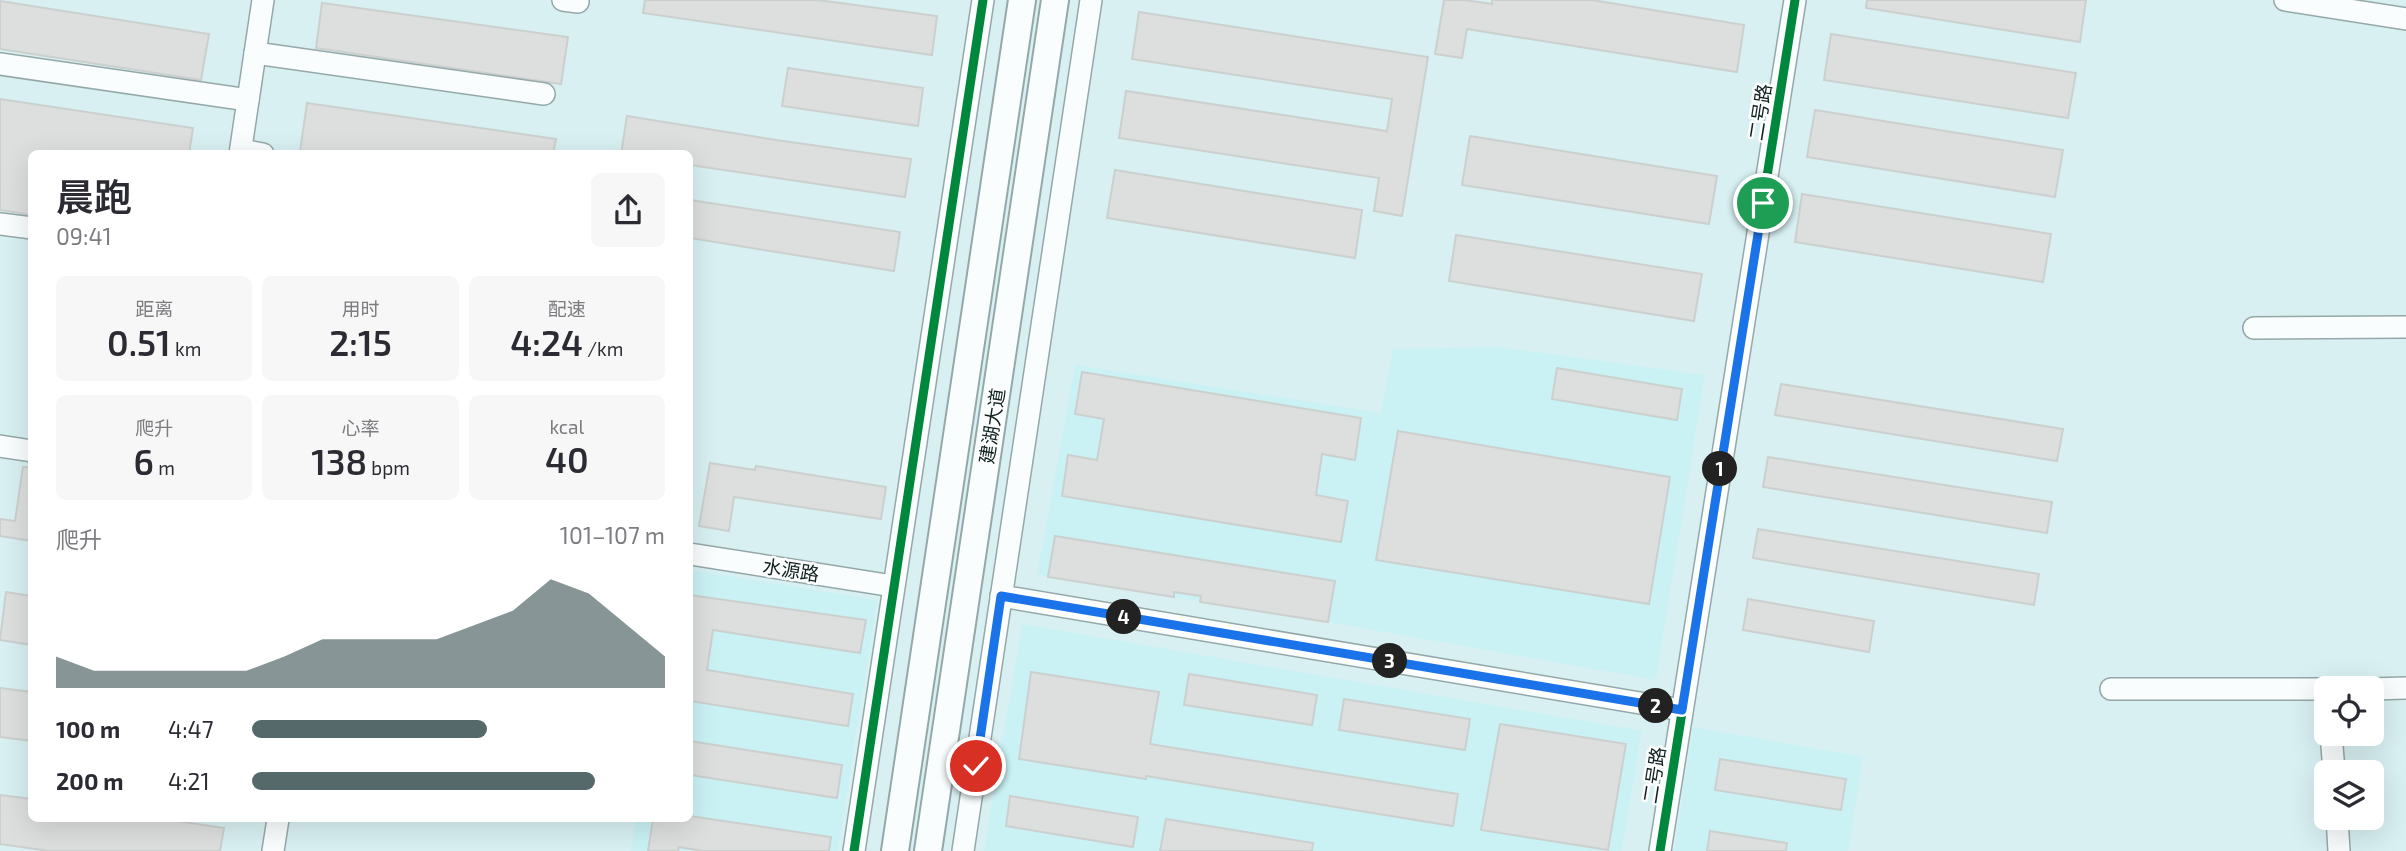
<!DOCTYPE html>
<html lang="zh">
<head>
<meta charset="utf-8">
<style>
	body { margin:0; font-family:"Exo 2","Noto Sans SC",sans-serif; background:#f7f7f7; color:#2b2b33; height:100vh; display:flex; flex-direction:column; font-size:26px; white-space:nowrap }
	* { box-sizing:border-box; margin:0 }
	p { font-size:23px; color:#7c7c81 }
	.icon { flex:none; width:38px; height:38px; fill:none; stroke:currentColor; stroke-width:2; stroke-linecap:round; stroke-linejoin:round }
	.map { position:relative; flex:1; overflow:hidden }
	.details { position:absolute; left:28px; top:150px; width:665px; height:672px; display:flex; flex-direction:column; background:#fff; border-radius:10px; box-shadow:0 7px 28px #0002 }
	.details>* { flex:none }
	.controls { position:absolute; left:2314px; top:676px; display:grid; gap:14px }
	.controls a { display:grid; place-items:center; width:70px; height:70px; border-radius:10px; background:#fff; box-shadow:0 7px 28px #0002; font-size:35px }
	.pin { position:absolute; display:grid; place-items:center; width:60px; height:60px; color:#fff; margin:-30px; border:4px solid #fff; border-radius:50%; box-shadow:0 2px 7px #0007 }
	.km { position:absolute; width:35px; height:35px; margin:-18px; border-radius:50%; background:#222; color:#fff; font-size:19px; line-height:35px; text-align:center }
	.round { display:grid; place-items:center; flex:none; width:74px; height:74px; border-radius:10px; background:#f7f7f7 }
	.headline { display:flex; align-items:center; justify-content:space-between; height:119px; padding:0 28px }
	h1 { font-size:38px; font-weight:600; line-height:52px }
	.stats { display:grid; grid-template-columns:repeat(3,1fr); gap:10px; height:119px; padding:7px 28px }
	.stats div { display:grid; align-content:center; border-radius:10px; background:#f7f7f7; text-align:center }
	.stats b { font-size:35px; font-weight:600 }
	.stats small { font-size:19px; font-weight:400 }
	.stats p { font-size:19px }
	.chart { height:196px; padding:14px 28px }
	.chart p { display:flex; justify-content:space-between }
	.chart svg { width:100%; height:126px; margin-top:7px; fill:#55696a; opacity:.7 }
	ul { padding:0 28px; list-style:none; font-size:23px }
	li { display:grid; grid-template-columns:112px 84px 1fr; align-items:center; height:52px }
	li i { height:18px; border-radius:9px; background:#55696a }
	.map>svg:first-child { display:block }
	.built { fill:#caf2f5 }
	.building { fill:#dcdfde; stroke:#cbd0ce; stroke-width:2 }
	.lines { fill:none; stroke-linecap:round; stroke-linejoin:round }
	.minor-casing { stroke:#95a8a9; stroke-width:24 }
	.major-casing { stroke:#95a8a9; stroke-width:30 }
	.minor { stroke:#f9fdfd; stroke-width:21 }
	.major { stroke:#f9fdfd; stroke-width:26 }
	.cycleway-casing { stroke:#fdfdfd; stroke-width:13 }
	.cycleway { stroke:#00873e; stroke-width:9 }
	.route-casing { stroke:#fff; stroke-width:14 }
	.route { stroke:#1a73e8; stroke-width:9 }
	.labels { text-anchor:middle; stroke-width:5; stroke-linejoin:round; paint-order:stroke }
	.street-label { font-size:19px; fill:#0f2021; stroke:#fdfdfd }
</style>
</head>
<body>
<div class="map">
<svg width="2406" height="851" viewBox="0 0 2406 851">
	<rect width="100%" height="100%" fill="#d8f0f2"/>
	<g class="built">
		<path d="M1498,347L1705,375L1656,680L1328,622L1037,575L1075,365L1381,413L1393,349Z"/>
		<path d="M690,570L877,600L838,851H631L636,819H690Z"/>
		<path d="M1022,624L1642,731L1622,851H984Z"/>
		<path d="M1693,727L1863,757L1848,851H1674Z"/>
	</g>
	<g class="building">
		<path d="M645,0H818L937,16L932,55L643,13Z"/>
		<path d="M1444,0H1464L1492,4V0H1592L1744,25L1737,72L1467,29L1462,58L1435,54Z"/>
		<path d="M1867,0H2086L2080,42L1866,8Z"/>
		<path d="M0,1L209,34L201,80L0,49Z"/>
		<path d="M322,3L568,37L561,84L316,48Z"/>
		<path d="M1139,12L1428,57L1402,216L1374,211L1379,178L1119,138L1126,91L1387,131L1392,99L1132,59Z"/>
		<path d="M1831,34L2076,73L2068,118L1824,80Z"/>
		<path d="M788,68L923,88L918,126L782,106Z"/>
		<path d="M0,99L193,128L189,154H32V215L0,210Z"/>
		<path d="M307,103L556,139L553,154H314L300,152Z"/>
		<path d="M1815,110L2063,150L2055,197L1807,157Z"/>
		<path d="M627,116L776,140L911,159L905,197L690,165V154H621Z"/>
		<path d="M1470,136L1717,176L1709,224L1462,185Z"/>
		<path d="M1115,170L1362,210L1355,258L1107,218Z"/>
		<path d="M1802,194L2051,234L2043,282L1795,242Z"/>
		<path d="M690,200L900,232L894,271L690,238Z"/>
		<path d="M1456,235L1702,274L1694,321L1449,281Z"/>
		<path d="M1557,368L1682,389L1677,420L1552,399Z"/>
		<path d="M1082,372L1361,418L1355,460L1322,454L1316,495L1348,501L1341,542L1062,496L1068,455L1097,460L1104,419L1075,414Z"/>
		<path d="M1781,384L2063,429L2057,461L1775,415Z"/>
		<path d="M1398,431L1670,477L1649,604L1376,560Z"/>
		<path d="M1768,457L2052,502L2047,533L1763,487Z"/>
		<path d="M710,463L755,470L756,466L886,487L881,519L734,497L729,531L699,526Z"/>
		<path d="M23,467H32V541L0,536V519L15,521Z"/>
		<path d="M1758,529L2039,574L2034,605L1753,558Z"/>
		<path d="M1055,536L1335,581L1328,622L1200,602L1201,596L1174,592V597L1048,577Z"/>
		<path d="M6,592L32,596V645L0,640Z"/>
		<path d="M690,595L866,620L860,653L713,630L707,670L853,694L848,726L690,701Z"/>
		<path d="M1748,599L1874,621L1869,652L1743,630Z"/>
		<path d="M1031,672L1159,692L1150,744L1458,794L1453,826L1146,776V779L1019,759Z"/>
		<path d="M1189,674L1317,695L1312,725L1184,705Z"/>
		<path d="M0,688L32,692V741L0,737Z"/>
		<path d="M1344,699L1470,719L1465,750L1339,730Z"/>
		<path d="M1500,724L1626,744L1608,850L1481,830Z"/>
		<path d="M690,741L842,765L837,798L690,775Z"/>
		<path d="M1720,759L1846,779L1841,810L1715,790Z"/>
		<path d="M0,795L32,799V819H163L224,828L220,851H49L0,844Z"/>
		<path d="M1010,796L1138,817L1133,847L1006,826Z"/>
		<path d="M690,816L831,837L829,851H703L679,847L678,851H648L653,819H690Z"/>
		<path d="M1166,819L1313,843L1312,851H1160Z"/>
		<path d="M1710,831L1787,843L1786,851H1707Z"/>
	</g>
	<g class="lines">
		<defs>
			<g id="minor">
				<path d="M563,0L578,2"/>
				<path d="M2285,0L2406,19"/>
				<path d="M255,53L544,94"/>
				<path d="M0,64L248,100"/>
				<path d="M241,150L263,154"/>
				<path d="M240,154L263,0"/>
				<path d="M0,224L32,228"/>
				<path d="M2254,328L2406,327"/>
				<path d="M0,446L32,451"/>
				<path d="M690,554L893,586"/>
				<path d="M1001,596L1682,710"/>
				<path d="M2111,689H2326"/>
				<path d="M2371,689L2406,688"/>
				<path d="M2331,733L2334,772"/>
				<path d="M2337,817L2339,851"/>
				<path d="M273,851L278,819"/>
				<path d="M854,851L983,0"/>
				<path d="M963,851L1091,0"/>
				<path d="M1660,851L1795,0"/>
			</g>
			<g id="major">
				<path d="M895,851L1022,0"/>
				<path d="M928,851L1055,0"/>
			</g>
		</defs>
		<use href="#minor" class="minor-casing"/>
		<use href="#major" class="major-casing"/>
		<use href="#minor" class="minor"/>
		<use href="#major" class="major"/>
		<defs>
			<g id="cycleway">
				<path d="M1001,596L1682,710"/>
				<path d="M854,851L983,0"/>
				<path d="M1660,851L1795,0"/>
			</g>
		</defs>
		<use href="#cycleway" class="cycleway-casing"/>
		<use href="#cycleway" class="cycleway"/>
	</g>
	<g class="lines">
		<defs>
			<path id="route" d="M976,766L1001,596L1682,710L1763,203"/>
		</defs>
		<use href="#route" class="route-casing"/>
		<use href="#route" class="route"/>
	</g>
	<g class="labels">
		<g class="street-label">
			<text transform="translate(1760 112) rotate(-81)" y="7">二号路</text>
			<text transform="translate(992 426) rotate(-81)" y="7">建湖大道</text>
			<text transform="translate(791 570) rotate(9)" y="7">水源路</text>
			<text transform="translate(1654 775) rotate(-81)" y="7">二号路</text>
		</g>
	</g>
</svg>
<div class="controls">
<a><svg class="icon" aria-label="locate" viewBox="0 0 24 24"><circle cx="12" cy="12" r="6"/><path d="M12 2v4M12 18v4M2 12h4M18 12h4"/></svg></a>
<a><svg class="icon" aria-label="layers" viewBox="0 0 24 24"><path d="M12 4l9 5-9 5-9-5zM3 14l9 5 9-5"/></svg></a>
</div>
<div class="pin" style="left:1763px;top:203px;background:#1e9e55"><svg class="icon" aria-label="arrive" viewBox="0 0 24 24"><path d="M6 21V4h12l-3 4 3 4H6"/></svg></div>
<div class="pin" style="left:976px;top:766px;background:#d93025"><svg class="icon" aria-label="check" viewBox="0 0 24 24"><path d="M5 12l5 5 9-10"/></svg></div>
<b class="km" style="left:1720px;top:469px">1</b>
<b class="km" style="left:1656px;top:706px">2</b>
<b class="km" style="left:1390px;top:661px">3</b>
<b class="km" style="left:1124px;top:617px">4</b>
<section class="details">
<div class="headline"><div><h1>晨跑</h1><p>09:41</p></div><a class="round"><svg class="icon" aria-label="share" viewBox="0 0 24 24"><path d="M12 15V3M7 8l5-5 5 5M5 13v7h14v-7"/></svg></a></div>
<div class="stats">
<div><p>距离</p><b>0.51<small> km</small></b></div>
<div><p>用时</p><b>2:15</b></div>
<div><p>配速</p><b>4:24<small> /km</small></b></div>
</div>
<div class="stats">
<div><p>爬升</p><b>6<small> m</small></b></div>
<div><p>心率</p><b>138<small> bpm</small></b></div>
<div><p>kcal</p><b>40</b></div>
</div>
<div class="chart"><p><span>爬升</span>101–107 m</p>
<svg viewBox="0 0 160 44" preserveAspectRatio="none"><path d="M0 44V33L10 38L20 38L30 38L40 38L50 38L60 33L70 27L80 27L90 27L100 27L110 22L120 17L130 6L140 11L150 22L160 33V44z"/></svg>
</div>
<ul>
<li><b>100 m</b>4:47<i style="width:57%"></i></li>
<li><b>200 m</b>4:21<i style="width:83%"></i></li>
</ul>
</section>
</div>
</body>
</html>
